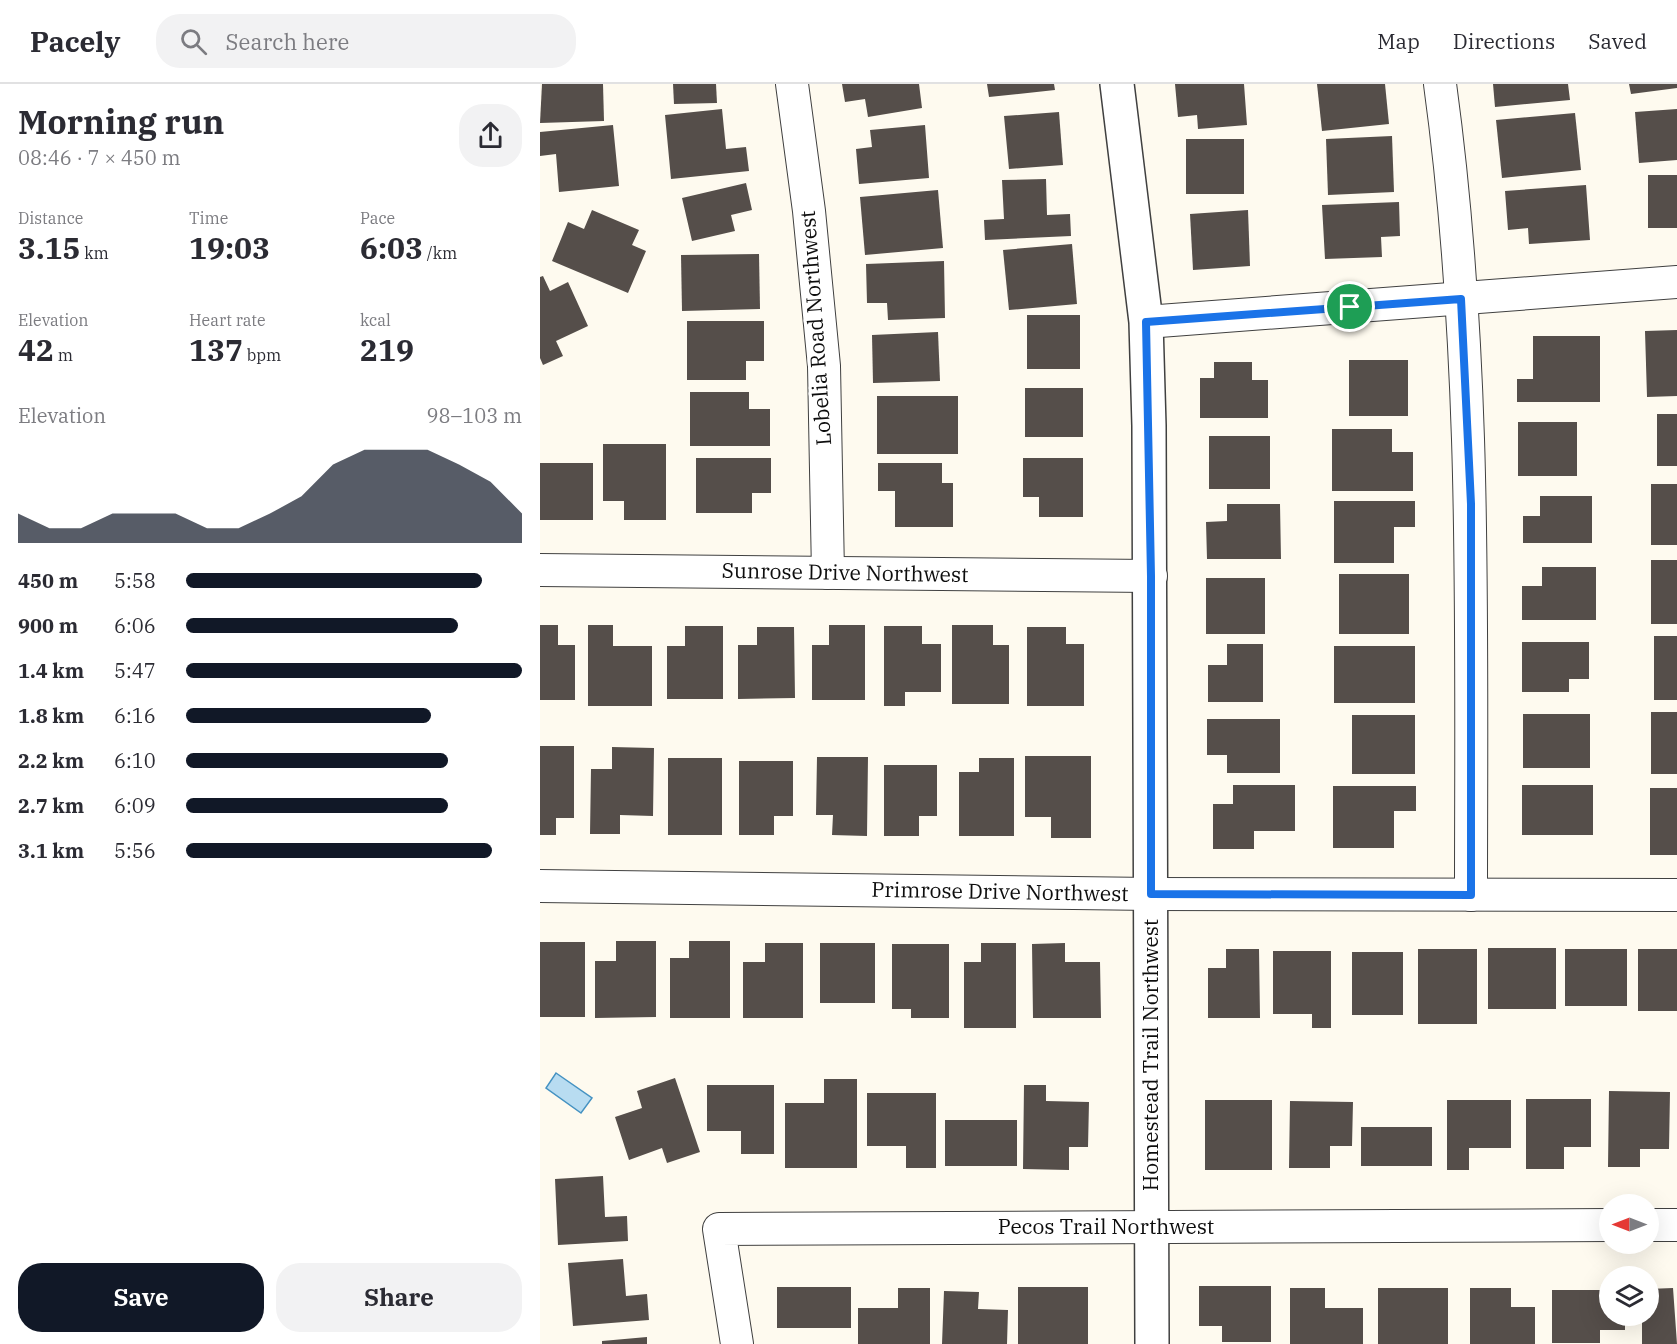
<!DOCTYPE html>
<html lang="en">
<head>
<meta charset="utf-8">
<style>
	body { margin:0; font-family:"IBM Plex Serif",serif; background:#f2f2f3; color:#2b2b33; height:100vh; display:flex; flex-direction:column; font-size:22px; white-space:nowrap }
	* { box-sizing:border-box; margin:0 }
	p { font-size:20px; color:#7c7c81 }
	.icon { flex:none; width:33px; height:33px; fill:none; stroke:currentColor; stroke-width:2; stroke-linecap:round; stroke-linejoin:round }
	.map { position:relative; flex:1; overflow:hidden }
	.panel { display:flex; flex-direction:column; background:#fff; width:540px }
	.panel>* { flex:none }
	.needle { width:39px; rotate:270deg }
	.fabs { position:absolute; left:1059px; top:1110px; display:grid; gap:12px }
	.fabs a { display:grid; place-items:center; width:60px; height:60px; border-radius:50%; background:#fff; box-shadow:0 6px 24px #0002; font-size:30px }
	.pin { position:absolute; display:grid; place-items:center; width:51px; height:51px; color:#fff; margin:-26px; border:3px solid #fff; border-radius:50%; box-shadow:0 2px 6px #0007 }
	.round { display:grid; place-items:center; flex:none; width:63px; height:63px; border-radius:24px; background:#f2f2f3 }
	.head { display:flex; align-items:center; justify-content:space-between; height:102px; padding:0 18px }
	h1 { font-size:33px; font-weight:700; line-height:45px }
	.metrics { display:grid; grid-template-columns:repeat(3,1fr); gap:9px; height:102px; padding:6px 18px }
	.metrics div { display:grid; align-content:center }
	.metrics b { font-size:30px; font-weight:700 }
	.metrics small { font-size:16px; font-weight:400 }
	.metrics p { font-size:16px }
	.chart { height:168px; padding:12px 18px }
	.chart p { display:flex; justify-content:space-between }
	.chart svg { width:100%; height:108px; margin-top:6px; fill:#111827; opacity:.7 }
	.cta { display:flex; gap:12px; margin-top:auto; padding:12px 18px }
	.cta a { flex:1; height:69px; border-radius:24px; background:#111827; color:#fff; font-size:24px; font-weight:700; line-height:69px; text-align:center }
	.cta a+a { background:#f2f2f3; color:#2b2b33 }
	ul { padding:0 18px; list-style:none; font-size:20px }
	li { display:grid; grid-template-columns:96px 72px 1fr; align-items:center; height:45px }
	li i { height:15px; border-radius:8px; background:#111827 }
	header { display:flex; align-items:center; gap:36px; box-sizing:border-box; height:84px; padding:0 30px; background:#fff; border-bottom:2px solid #e1e1e2 }
	header strong { font-size:28px }
	nav { display:flex; gap:33px; margin-inline-start:auto; font-size:21px }
	.search { width:420px; height:54px; background:#f2f2f3; display:flex; align-items:center; gap:15px; box-sizing:border-box; padding:0 21px; border-radius:24px; color:#7c7c81; font-size:22px }
	main { display:flex; flex:1; min-height:0 }
	.map>svg:first-child { display:block }
	.water { fill:#b8dcf1; stroke:#4592c2; stroke-width:1.5 }
	.building { fill:#554e4a }
	.lines { fill:none; stroke-linecap:round; stroke-linejoin:round }
	.minor-casing { stroke:#404040; stroke-width:34 }
	.tertiary-casing { stroke:#404040; stroke-width:36 }
	.minor { stroke:#fff; stroke-width:32 }
	.tertiary { stroke:#fff; stroke-width:33 }
	.route-casing { stroke:#fff; stroke-width:12 }
	.route { stroke:#1a73e8; stroke-width:8 }
	.labels { text-anchor:middle; stroke-width:6; stroke-linejoin:round; paint-order:stroke }
	.street-label { font-size:21px; fill:#0d0d0d; stroke:#fff }
</style>
</head>
<body>
<header>
<strong>Pacely</strong>
<div class="search"><svg class="icon" aria-label="search" viewBox="0 0 24 24"><circle cx="10" cy="10" r="6"/><path d="M15 15l6 6"/></svg>Search here</div>
<nav><a>Map</a><a>Directions</a><a>Saved</a></nav>
</header>
<main>
<section class="panel">
<div class="head"><div><h1>Morning run</h1><p>08:46 · 7 × 450 m</p></div><a class="round"><svg class="icon" aria-label="share" viewBox="0 0 24 24"><path d="M12 15V3M7 8l5-5 5 5M5 13v7h14v-7"/></svg></a></div>
<div class="metrics">
<div><p>Distance</p><b>3.15<small> km</small></b></div>
<div><p>Time</p><b>19:03</b></div>
<div><p>Pace</p><b>6:03<small> /km</small></b></div>
</div>
<div class="metrics">
<div><p>Elevation</p><b>42<small> m</small></b></div>
<div><p>Heart rate</p><b>137<small> bpm</small></b></div>
<div><p>kcal</p><b>219</b></div>
</div>
<div class="chart"><p><span>Elevation</span>98–103 m</p>
<svg viewBox="0 0 160 44" preserveAspectRatio="none"><path d="M0 44V32L10 38L20 38L30 32L40 32L50 32L60 38L70 38L80 32L90 25L100 12L110 6L120 6L130 6L140 12L150 19L160 32V44z"/></svg>
</div>
<ul>
<li><b>450 m</b>5:58<i style="width:88%"></i></li>
<li><b>900 m</b>6:06<i style="width:81%"></i></li>
<li><b>1.4 km</b>5:47<i style="width:100%"></i></li>
<li><b>1.8 km</b>6:16<i style="width:73%"></i></li>
<li><b>2.2 km</b>6:10<i style="width:78%"></i></li>
<li><b>2.7 km</b>6:09<i style="width:78%"></i></li>
<li><b>3.1 km</b>5:56<i style="width:91%"></i></li>
</ul>
<div class="cta"><a>Save</a><a>Share</a></div>
</section>
<div class="map">
<svg width="1137" height="1260" viewBox="0 0 1137 1260">
	<rect width="100%" height="100%" fill="#fefaef"/>
	<path class="water" d="M16,989L52,1014L41,1029L6,1004Z"/>
	<g class="building">
		<path d="M2,0H63L64,37L0,39Z"/>
		<path d="M133,0H176L177,19L134,20Z"/>
		<path d="M302,0H379L382,24L328,33L325,15L305,18Z"/>
		<path d="M447,0H514L515,6L449,13Z"/>
		<path d="M635,0H704L707,41L658,45L657,31L638,33Z"/>
		<path d="M777,0H845L849,40L782,47Z"/>
		<path d="M953,0H1028L1030,16L955,23Z"/>
		<path d="M1089,0H1137V4L1091,10Z"/>
		<path d="M182,25L186,65L206,63L209,87L131,95L125,31Z"/>
		<path d="M1137,25V76L1099,79L1095,28Z"/>
		<path d="M519,28L523,81L469,85L464,32Z"/>
		<path d="M1035,29L1041,86L962,94L956,36Z"/>
		<path d="M73,41L79,102L19,108L16,70L0,72V48Z"/>
		<path d="M385,41L389,94L319,100L316,65L332,63L330,46Z"/>
		<path d="M852,52L854,108L788,111L786,55Z"/>
		<rect x="646" y="55" width="58" height="55"/>
		<rect x="1108" y="91" width="29" height="53"/>
		<path d="M506,95L507,131L530,130L531,152L445,156L444,136L464,135L462,96Z"/>
		<path d="M206,99L212,126L191,131L195,147L152,157L142,114Z"/>
		<path d="M1046,101L1050,156L989,160L988,144L968,146L965,107Z"/>
		<path d="M398,106L403,164L325,171L320,113Z"/>
		<path d="M859,118L860,152L841,153L842,173L785,175L782,121Z"/>
		<path d="M52,126L99,146L92,161L106,167L88,209L12,177L28,138L44,145Z"/>
		<path d="M708,126L710,182L653,186L650,130Z"/>
		<path d="M532,160L537,220L469,226L463,166Z"/>
		<path d="M219,170L220,225L142,227L141,171Z"/>
		<path d="M404,177L405,234L348,236L347,219H327L326,180Z"/>
		<path d="M3,192L10,207L28,198L48,242L16,257L23,272L3,281L0,274V193Z"/>
		<rect x="487" y="231" width="53" height="54"/>
		<path d="M147,237H224V277H206V296H147Z"/>
		<path d="M1137,246V312L1107,313L1105,247Z"/>
		<path d="M398,248L400,297L333,299L332,251Z"/>
		<path d="M993,252H1060V318H977V295H993Z"/>
		<rect x="809" y="276" width="59" height="56"/>
		<path d="M674,278H712V296H728V334H660V294H674Z"/>
		<rect x="485" y="304" width="58" height="49"/>
		<path d="M150,308H209V325H230V362H150Z"/>
		<rect x="337" y="312" width="81" height="58"/>
		<rect x="1117" y="330" width="20" height="52"/>
		<rect x="978" y="338" width="59" height="54"/>
		<path d="M792,345H852V368H873V407H792Z"/>
		<rect x="669" y="352" width="61" height="53"/>
		<path d="M63,360H126V436H84V417H63Z"/>
		<path d="M156,374H231V409H212V429H156Z"/>
		<path d="M483,374H543V433H499V413H483Z"/>
		<rect x="0" y="379" width="53" height="57"/>
		<path d="M338,379H402V399H413V443H355V407H338Z"/>
		<rect x="1111" y="400" width="26" height="61"/>
		<path d="M1000,412H1052V459H983V432H1000Z"/>
		<path d="M794,417H875V443H854V479H794Z"/>
		<path d="M687,420H740L741,475H667L666,438L687,437Z"/>
		<rect x="1111" y="476" width="26" height="64"/>
		<path d="M1002,483H1056V536H982V502H1002Z"/>
		<rect x="799" y="490" width="70" height="60"/>
		<rect x="666" y="494" width="59" height="56"/>
		<path d="M0,541H18V561H35V616H0Z"/>
		<path d="M48,541H73V562H112V622H48Z"/>
		<path d="M289,541H325V616H272V561H289Z"/>
		<path d="M412,541H453V561H469V620H412Z"/>
		<path d="M145,542H183V615H127V562H145Z"/>
		<path d="M344,542H382V560H401V608H365V622H344Z"/>
		<path d="M217,543H254L255,614L198,615V561H217Z"/>
		<path d="M487,543H526V560H544V622H487Z"/>
		<rect x="1114" y="552" width="23" height="64"/>
		<path d="M982,558H1049V595H1029V608H982Z"/>
		<path d="M687,560H723V618H668V581H687Z"/>
		<rect x="794" y="562" width="81" height="57"/>
		<rect x="1111" y="628" width="26" height="62"/>
		<rect x="983" y="630" width="67" height="54"/>
		<rect x="812" y="631" width="63" height="59"/>
		<path d="M667,635H740V689H687V671H667Z"/>
		<path d="M0,662H34V734H16V751H0Z"/>
		<path d="M72,663L114,664L113,732L80,731V750H50L51,685H72Z"/>
		<path d="M485,672H551V754H511V733H485Z"/>
		<path d="M277,673H328L327,752L292,751L293,731H276Z"/>
		<rect x="128" y="674" width="54" height="77"/>
		<path d="M439,674H474V752H419V688H439Z"/>
		<path d="M199,677H253V732H234V751H199Z"/>
		<path d="M344,681H397V732H379V752H344Z"/>
		<path d="M693,701H755V747H714V765H673V720H693Z"/>
		<rect x="982" y="701" width="71" height="50"/>
		<path d="M793,702H876V727H854V764H793Z"/>
		<rect x="1110" y="704" width="27" height="67"/>
		<path d="M76,857H116V933L55,934V877H76Z"/>
		<path d="M149,857H190V934H130V874H149Z"/>
		<rect x="0" y="858" width="45" height="75"/>
		<path d="M225,859H263V934H203V878H225Z"/>
		<rect x="280" y="859" width="55" height="60"/>
		<path d="M441,859H476V944H424V878H441Z"/>
		<path d="M525,859V878H560L561,934H493L492,860Z"/>
		<path d="M352,860H409V934H371V925H352Z"/>
		<rect x="948" y="864" width="68" height="61"/>
		<path d="M686,865H719L720,934H668V884H686Z"/>
		<rect x="878" y="865" width="59" height="75"/>
		<rect x="1025" y="865" width="62" height="57"/>
		<rect x="1098" y="865" width="39" height="62"/>
		<path d="M733,867H791V944H772V930H733Z"/>
		<rect x="812" y="868" width="51" height="63"/>
		<path d="M135,994L160,1068L127,1079L122,1064L89,1076L75,1033L102,1024L97,1007Z"/>
		<path d="M284,995H317V1084H245V1019H284Z"/>
		<path d="M167,1001H234V1070H201V1047H167Z"/>
		<path d="M484,1001H506V1017L549,1018L548,1063H529V1086L483,1085Z"/>
		<path d="M1069,1007L1130,1008L1129,1065H1100V1083H1068Z"/>
		<path d="M327,1009H396V1084H366V1062H327Z"/>
		<path d="M986,1015H1051V1063H1024V1085H986Z"/>
		<rect x="665" y="1016" width="67" height="70"/>
		<path d="M907,1016H971V1064H929V1086H907Z"/>
		<path d="M750,1017L813,1018L812,1062H790V1084H749Z"/>
		<rect x="405" y="1036" width="72" height="46"/>
		<rect x="821" y="1043" width="71" height="39"/>
		<path d="M63,1092L65,1133L87,1132L88,1157L18,1161L15,1095Z"/>
		<path d="M83,1175L86,1212L107,1210L109,1236L33,1242L28,1179Z"/>
		<path d="M659,1202H731V1258H682V1242H659Z"/>
		<rect x="237" y="1203" width="74" height="41"/>
		<rect x="478" y="1203" width="70" height="57"/>
		<path d="M358,1204H390V1260H318V1224H358Z"/>
		<path d="M750,1204H785V1224H823V1260H750Z"/>
		<rect x="838" y="1204" width="70" height="56"/>
		<path d="M930,1204H971V1223H995V1260H930Z"/>
		<path d="M1133,1204L1137,1260H1102V1232H1108V1205Z"/>
		<path d="M1012,1206H1070V1232H1085V1246H1060V1259H1012Z"/>
		<path d="M404,1207L439,1208L438,1225L468,1226L467,1260H402Z"/>
		<path d="M107,1253V1260H62V1257Z"/>
	</g>
	<g class="lines">
		<defs>
			<g id="minor">
				<path d="M252,0L269,127L284,282L288,489"/>
				<path d="M900,0C937,269 931,541 931,811"/>
				<path d="M606,238L1137,198"/>
				<path d="M0,486L611,492"/>
				<path d="M0,802L611,810L1137,811"/>
				<path d="M1108,1141H1137"/>
				<path d="M197,1260L179,1145L1070,1141"/>
			</g>
			<path id="tertiary" d="M577,0L606,238L609,342L612,1260"/>
		</defs>
		<use href="#minor" class="minor-casing"/>
		<use href="#tertiary" class="tertiary-casing"/>
		<use href="#minor" class="minor"/>
		<use href="#tertiary" class="tertiary"/>
	</g>
	<g class="lines">
		<defs>
			<path id="route" d="M921,215L931,420V811L611,810V492L606,238Z"/>
		</defs>
		<use href="#route" class="route-casing"/>
		<use href="#route" class="route"/>
	</g>
	<g class="labels">
		<g class="street-label">
			<text transform="translate(276 244) rotate(-94)" y="7">Lobelia Road Northwest</text>
			<text transform="translate(305 489) rotate(1)" y="7">Sunrose Drive Northwest</text>
			<text transform="translate(460 808) rotate(1)" y="7">Primrose Drive Northwest</text>
			<text transform="translate(611 971) rotate(-90)" y="7">Homestead Trail Northwest</text>
			<text x="566" y="1150">Pecos Trail Northwest</text>
		</g>
	</g>
</svg>
<div class="fabs">
<a><svg class="needle" viewBox="-14 -14 28 28"><path d="M0-13l5 13h-10z" fill="#e53935"/><path d="M0 13l5-13h-10z" fill="#7c7c81"/></svg></a>
<a><svg class="icon" aria-label="layers" viewBox="0 0 24 24"><path d="M12 4l9 5-9 5-9-5zM3 14l9 5 9-5"/></svg></a>
</div>
<div class="pin" style="left:810px;top:223px;background:#1e9e55"><svg class="icon" aria-label="arrive" viewBox="0 0 24 24"><path d="M6 21V4h12l-3 4 3 4H6"/></svg></div>
</div>
</main>
</body>
</html>
